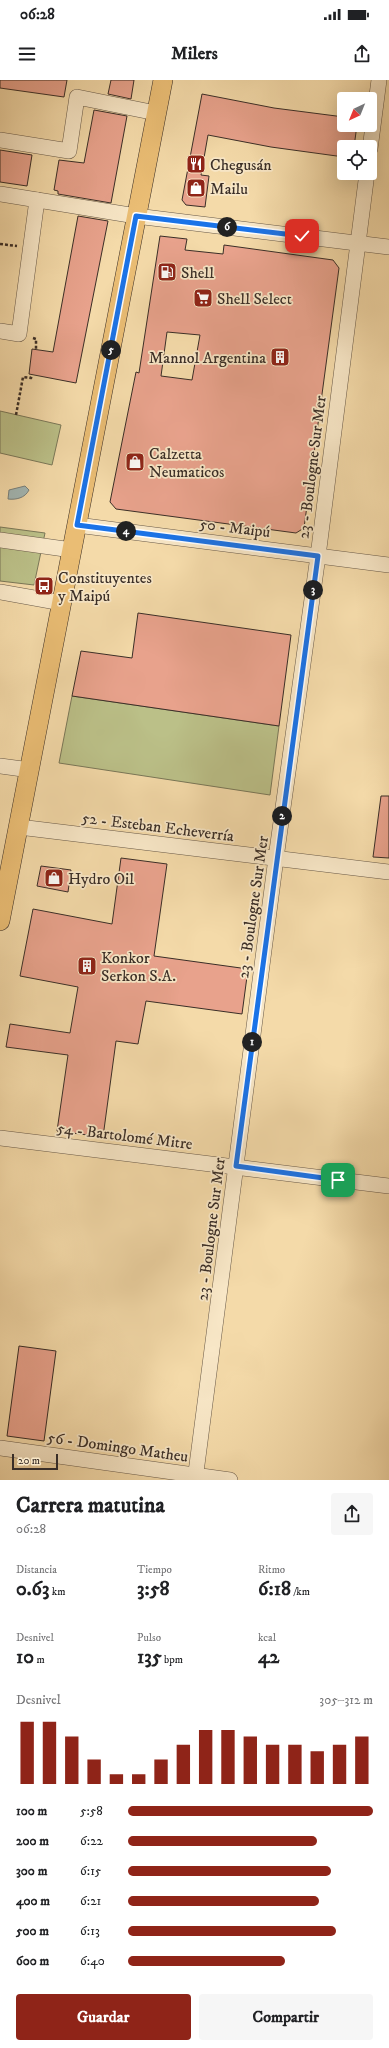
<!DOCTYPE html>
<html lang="es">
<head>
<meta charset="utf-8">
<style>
	body { margin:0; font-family:"IM FELL DW Pica",serif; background:#f6f6f6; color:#202124; height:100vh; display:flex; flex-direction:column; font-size:15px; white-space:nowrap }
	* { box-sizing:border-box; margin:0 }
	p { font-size:13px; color:#757577 }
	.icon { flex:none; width:22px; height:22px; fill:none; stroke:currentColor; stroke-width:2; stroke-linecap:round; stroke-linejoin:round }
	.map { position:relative; height:1400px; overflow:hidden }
	.panel { display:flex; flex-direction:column; background:#fff; flex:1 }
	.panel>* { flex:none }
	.needle { width:26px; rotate:223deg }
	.tools { position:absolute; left:337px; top:12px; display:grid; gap:8px }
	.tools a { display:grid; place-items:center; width:40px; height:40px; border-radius:4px; background:#fff; box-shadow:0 4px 16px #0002; font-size:20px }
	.scale { position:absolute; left:12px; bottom:10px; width:46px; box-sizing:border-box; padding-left:4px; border:2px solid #3a2e27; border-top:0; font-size:11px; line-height:14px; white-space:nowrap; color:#3a2e27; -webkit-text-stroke:3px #f8e7c7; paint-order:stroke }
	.pin { position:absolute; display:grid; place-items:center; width:34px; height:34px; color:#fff; margin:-17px; border-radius:8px; box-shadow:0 2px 6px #0006 }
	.km { position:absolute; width:20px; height:20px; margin:-10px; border-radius:50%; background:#222; color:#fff; font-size:11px; line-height:20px; text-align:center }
	.round { display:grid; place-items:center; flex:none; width:42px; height:42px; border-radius:4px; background:#f6f6f6 }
	.head { display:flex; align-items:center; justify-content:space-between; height:68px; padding:0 16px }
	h1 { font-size:22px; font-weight:700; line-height:30px }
	.metrics { display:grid; grid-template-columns:repeat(3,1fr); gap:6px; height:68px; padding:4px 16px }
	.metrics div { display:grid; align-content:center }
	.metrics b { font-size:20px; font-weight:700 }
	.metrics small { font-size:11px; font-weight:400 }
	.metrics p { font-size:11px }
	.chart { height:112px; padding:8px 16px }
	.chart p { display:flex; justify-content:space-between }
	.chart svg { width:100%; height:72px; margin-top:4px; stroke:#8f2418; stroke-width:6 }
	.primary-button { display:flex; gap:8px; margin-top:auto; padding:8px 16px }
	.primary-button a { flex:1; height:46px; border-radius:4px; background:#8f2418; color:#fff; font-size:16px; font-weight:700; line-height:46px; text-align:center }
	.primary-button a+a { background:#f6f6f6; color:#202124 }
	ul { padding:0 16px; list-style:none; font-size:13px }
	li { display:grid; grid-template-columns:64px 48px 1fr; align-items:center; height:30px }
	li i { height:10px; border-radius:5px; background:#8f2418 }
	.status { display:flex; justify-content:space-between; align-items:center; height:28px; padding:0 20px; background:#fff; direction:ltr }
	.status svg { height:11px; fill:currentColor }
	header { display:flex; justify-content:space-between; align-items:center; height:52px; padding:0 16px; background:#fff; font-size:18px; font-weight:700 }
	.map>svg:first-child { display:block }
	.green { fill:#bbc088; stroke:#7a7758 }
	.water { fill:#a2b7b4; stroke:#78807c }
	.building { fill:#e8a28c; stroke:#3a2e27; fill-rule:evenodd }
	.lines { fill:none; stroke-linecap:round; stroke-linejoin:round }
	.minor-casing { stroke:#685948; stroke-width:16 }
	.major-casing { stroke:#3a2e27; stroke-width:20 }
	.path { stroke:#3a2e27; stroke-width:2.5; stroke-dasharray:3 2; stroke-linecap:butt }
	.minor { stroke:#f8e7c7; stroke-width:15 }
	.major { stroke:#eabd74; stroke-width:19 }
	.route-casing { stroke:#fff; stroke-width:8 }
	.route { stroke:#1a73e8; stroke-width:5 }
	.labels { text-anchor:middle; stroke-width:3.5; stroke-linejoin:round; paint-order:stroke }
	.poi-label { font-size:16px; fill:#3a2e27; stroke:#f8e7c7; text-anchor:start }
	.street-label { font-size:16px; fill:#3a2e27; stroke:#f8e7c7 }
</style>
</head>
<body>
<div class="status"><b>06:28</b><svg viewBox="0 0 49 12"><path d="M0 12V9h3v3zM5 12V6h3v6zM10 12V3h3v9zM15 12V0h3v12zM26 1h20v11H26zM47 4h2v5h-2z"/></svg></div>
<header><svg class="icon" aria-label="menu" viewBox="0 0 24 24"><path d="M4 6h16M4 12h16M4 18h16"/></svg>Milers<svg class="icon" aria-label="share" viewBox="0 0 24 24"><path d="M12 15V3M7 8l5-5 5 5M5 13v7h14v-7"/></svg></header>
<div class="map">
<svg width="389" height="1400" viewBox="0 0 389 1400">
	<rect width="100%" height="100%" fill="#f4daa9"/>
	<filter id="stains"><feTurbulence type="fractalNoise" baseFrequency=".005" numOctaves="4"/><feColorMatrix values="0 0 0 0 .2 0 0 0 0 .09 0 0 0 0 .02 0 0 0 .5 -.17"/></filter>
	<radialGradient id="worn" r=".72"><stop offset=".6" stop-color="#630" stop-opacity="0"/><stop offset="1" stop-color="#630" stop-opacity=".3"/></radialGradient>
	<g class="green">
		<path d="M0,331L61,345L52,385L0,373Z"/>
		<path d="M0,447L45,453L34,505L0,501Z"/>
		<path d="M72,616L279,646L270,715L59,683Z"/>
	</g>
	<path class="water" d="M25,406L29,410C25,418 16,420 8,419L9,410Z"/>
	<g class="building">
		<path d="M0,0H67L64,17L0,8Z"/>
		<path d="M111,0H134L131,19L108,14Z"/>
		<path d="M202,14L274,28L344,37V45H357L354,67H344V77L271,67L208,55L201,95L209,96L205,127L186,125L182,120Z"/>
		<path d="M94,30L127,36L111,123L58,114V111L54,110L59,80L84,83Z"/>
		<path d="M0,70L32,75L27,106L0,102Z"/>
		<path d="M78,136L108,141L76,303L29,294L32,269L53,272Z"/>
		<path d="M160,156L187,159L185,170L223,174L224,165L333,180L339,188L304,448L296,453L116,429L110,422L136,292L139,293ZM167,252L200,255L192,300L161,296Z"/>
		<path d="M138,533L291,555L279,646L72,616L81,571L132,578Z"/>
		<path d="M381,716H389V778L373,777Z"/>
		<path d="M121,778L167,784L154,876L248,889L242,934L146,921L138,964L116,961L103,1057L57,1051L68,975L6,967L10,944L70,953L78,907L20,896L33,829L112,844Z"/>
		<path d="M41,786L71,790L68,812L37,806Z"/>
		<path d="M19,1266L56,1271L44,1361L7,1356Z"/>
	</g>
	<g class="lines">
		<defs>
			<g id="minor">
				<path d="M0,60L69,71L77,17L156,33"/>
				<path d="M370,69L379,0"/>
				<path d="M0,114L136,136L389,167"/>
				<path d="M0,251L19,254L37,120"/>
				<path d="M77,445L389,485"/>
				<path d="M0,460L72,470"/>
				<path d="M0,512L62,523"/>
				<path d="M0,686L30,690"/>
				<path d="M19,747L389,792"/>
				<path d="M0,1058L389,1106"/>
				<path d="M0,1368L230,1400"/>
				<path d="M195,1400L276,778L318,476L367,93"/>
			</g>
			<path id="major" d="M0,841L163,0"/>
		</defs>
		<use href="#minor" class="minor-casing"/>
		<use href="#major" class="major-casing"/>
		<g class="path">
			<path d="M0,164L17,166"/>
			<path d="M33,258L36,259V270"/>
			<path d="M16,335L23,297L31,298L32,295"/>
		</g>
		<use href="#minor" class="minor"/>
		<use href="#major" class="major"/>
	</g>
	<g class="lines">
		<defs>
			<path id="route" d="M302,156L136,136L77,445L318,476L236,1086L338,1100"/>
		</defs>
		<use href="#route" class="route-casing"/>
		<use href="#route" class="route"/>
	</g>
	<defs>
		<symbol id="restaurant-square" viewBox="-11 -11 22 22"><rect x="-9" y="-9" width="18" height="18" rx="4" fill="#8f2418" stroke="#f8e7c7"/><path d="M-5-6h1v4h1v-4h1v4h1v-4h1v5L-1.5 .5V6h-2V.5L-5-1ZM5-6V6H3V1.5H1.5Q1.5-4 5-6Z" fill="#fff"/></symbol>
		<symbol id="shop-square" viewBox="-11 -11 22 22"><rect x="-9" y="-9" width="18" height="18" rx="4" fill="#8f2418" stroke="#f8e7c7"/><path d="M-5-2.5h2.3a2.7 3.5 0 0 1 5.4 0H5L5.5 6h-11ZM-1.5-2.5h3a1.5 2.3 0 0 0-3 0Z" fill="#fff"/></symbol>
		<symbol id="fuel-square" viewBox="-11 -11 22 22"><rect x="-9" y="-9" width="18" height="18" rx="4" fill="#8f2418" stroke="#f8e7c7"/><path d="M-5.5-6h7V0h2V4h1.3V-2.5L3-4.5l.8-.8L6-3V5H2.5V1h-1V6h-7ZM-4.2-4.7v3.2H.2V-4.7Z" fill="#fff"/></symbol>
		<symbol id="supermarket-square" viewBox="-11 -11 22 22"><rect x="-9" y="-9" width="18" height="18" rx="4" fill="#8f2418" stroke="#f8e7c7"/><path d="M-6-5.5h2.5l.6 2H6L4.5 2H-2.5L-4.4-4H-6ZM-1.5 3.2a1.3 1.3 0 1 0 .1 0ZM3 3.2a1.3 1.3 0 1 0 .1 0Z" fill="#fff"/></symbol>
		<symbol id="building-square" viewBox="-11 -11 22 22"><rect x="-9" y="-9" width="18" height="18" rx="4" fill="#8f2418" stroke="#f8e7c7"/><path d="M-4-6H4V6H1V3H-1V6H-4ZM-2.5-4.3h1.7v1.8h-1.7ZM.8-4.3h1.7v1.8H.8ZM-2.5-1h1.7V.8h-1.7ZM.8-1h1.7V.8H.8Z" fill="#fff"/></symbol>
		<symbol id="bus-square" viewBox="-11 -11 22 22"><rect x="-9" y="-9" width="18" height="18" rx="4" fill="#8f2418" stroke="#f8e7c7"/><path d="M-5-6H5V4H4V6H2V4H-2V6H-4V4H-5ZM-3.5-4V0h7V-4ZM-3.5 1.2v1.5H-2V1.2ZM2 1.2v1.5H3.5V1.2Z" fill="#fff"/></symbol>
	</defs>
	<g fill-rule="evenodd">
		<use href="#restaurant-square" x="185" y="73" width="22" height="22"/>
		<use href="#shop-square" x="185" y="97" width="22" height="22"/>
		<use href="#fuel-square" x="156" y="181" width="22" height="22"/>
		<use href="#supermarket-square" x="192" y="207" width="22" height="22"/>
		<use href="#building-square" x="269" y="266" width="22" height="22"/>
		<use href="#shop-square" x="124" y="371" width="22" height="22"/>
		<use href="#bus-square" x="33" y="495" width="22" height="22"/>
		<use href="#shop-square" x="43" y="787" width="22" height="22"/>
		<use href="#building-square" x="76" y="875" width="22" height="22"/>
	</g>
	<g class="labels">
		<g class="poi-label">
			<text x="210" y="90">Chegusán</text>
			<text x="210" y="114">Mailu</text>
			<text x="181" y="198">Shell</text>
			<text x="217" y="224">Shell Select</text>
			<text x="266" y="283" text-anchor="end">Mannol Argentina</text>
			<text x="149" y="379">Calzetta<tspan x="149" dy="18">Neumaticos</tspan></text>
			<text x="58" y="503">Constituyentes<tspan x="58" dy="18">y Maipú</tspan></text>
			<text x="68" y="804">Hydro Oil</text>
			<text x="101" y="883">Konkor<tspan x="101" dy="18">Serkon S.A.</tspan></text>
		</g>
		<g class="street-label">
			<text transform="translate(311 387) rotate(-83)" y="6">23 - Boulogne Sur Mer</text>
			<text transform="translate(235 447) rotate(7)" y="6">50 - Maipú</text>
			<text transform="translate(158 746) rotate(7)" y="6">52 - Esteban Echeverría</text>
			<text transform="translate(252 827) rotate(-82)" y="6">23 - Boulogne Sur Mer</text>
			<text transform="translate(125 1055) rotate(7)" y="6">54 - Bartolomé Mitre</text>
			<text transform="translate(210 1149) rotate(-83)" y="6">23 - Boulogne Sur Mer</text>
			<text transform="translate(118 1366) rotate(8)" y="6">56 - Domingo Matheu</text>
		</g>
	</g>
	<rect width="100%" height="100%" filter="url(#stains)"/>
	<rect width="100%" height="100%" fill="url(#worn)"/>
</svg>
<div class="tools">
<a><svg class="needle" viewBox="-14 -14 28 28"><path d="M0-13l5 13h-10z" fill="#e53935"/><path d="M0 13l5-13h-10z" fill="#757577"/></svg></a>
<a><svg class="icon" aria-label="locate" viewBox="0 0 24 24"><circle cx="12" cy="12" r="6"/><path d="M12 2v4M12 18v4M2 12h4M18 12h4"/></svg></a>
</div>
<div class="scale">20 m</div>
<div class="pin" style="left:338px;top:1100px;background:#1e9e55"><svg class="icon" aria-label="arrive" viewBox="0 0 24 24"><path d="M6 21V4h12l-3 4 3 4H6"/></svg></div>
<div class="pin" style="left:302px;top:156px;background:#d93025"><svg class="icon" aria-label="check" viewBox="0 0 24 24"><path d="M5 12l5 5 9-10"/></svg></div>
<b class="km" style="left:252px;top:962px">1</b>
<b class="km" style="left:282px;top:736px">2</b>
<b class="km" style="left:313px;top:510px">3</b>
<b class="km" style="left:126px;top:451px">4</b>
<b class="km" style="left:111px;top:270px">5</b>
<b class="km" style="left:227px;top:147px">6</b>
</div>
<section class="panel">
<div class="head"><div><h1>Carrera matutina</h1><p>06:28</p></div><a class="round"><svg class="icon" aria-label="share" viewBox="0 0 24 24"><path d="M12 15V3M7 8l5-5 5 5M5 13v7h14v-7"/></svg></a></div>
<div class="metrics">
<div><p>Distancia</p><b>0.63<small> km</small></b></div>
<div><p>Tiempo</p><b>3:58</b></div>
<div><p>Ritmo</p><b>6:18<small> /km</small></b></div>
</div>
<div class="metrics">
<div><p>Desnivel</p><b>10<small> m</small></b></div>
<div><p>Pulso</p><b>135<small> bpm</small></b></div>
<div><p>kcal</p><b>42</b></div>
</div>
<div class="chart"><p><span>Desnivel</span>305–312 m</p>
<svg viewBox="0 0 160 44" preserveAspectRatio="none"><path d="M5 44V6M15 44V6M25 44V15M35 44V29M45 44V38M55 44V38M65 44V29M75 44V20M85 44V11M95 44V11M105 44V15M115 44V20M125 44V20M135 44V24M145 44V20M155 44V15"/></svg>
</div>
<ul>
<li><b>100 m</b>5:58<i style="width:100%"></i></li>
<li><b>200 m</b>6:22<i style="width:77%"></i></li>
<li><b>300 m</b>6:15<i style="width:83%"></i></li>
<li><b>400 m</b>6:21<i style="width:78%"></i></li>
<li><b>500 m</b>6:13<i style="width:85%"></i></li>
<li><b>600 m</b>6:40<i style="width:64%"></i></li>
</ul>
<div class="primary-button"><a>Guardar</a><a>Compartir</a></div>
</section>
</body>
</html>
